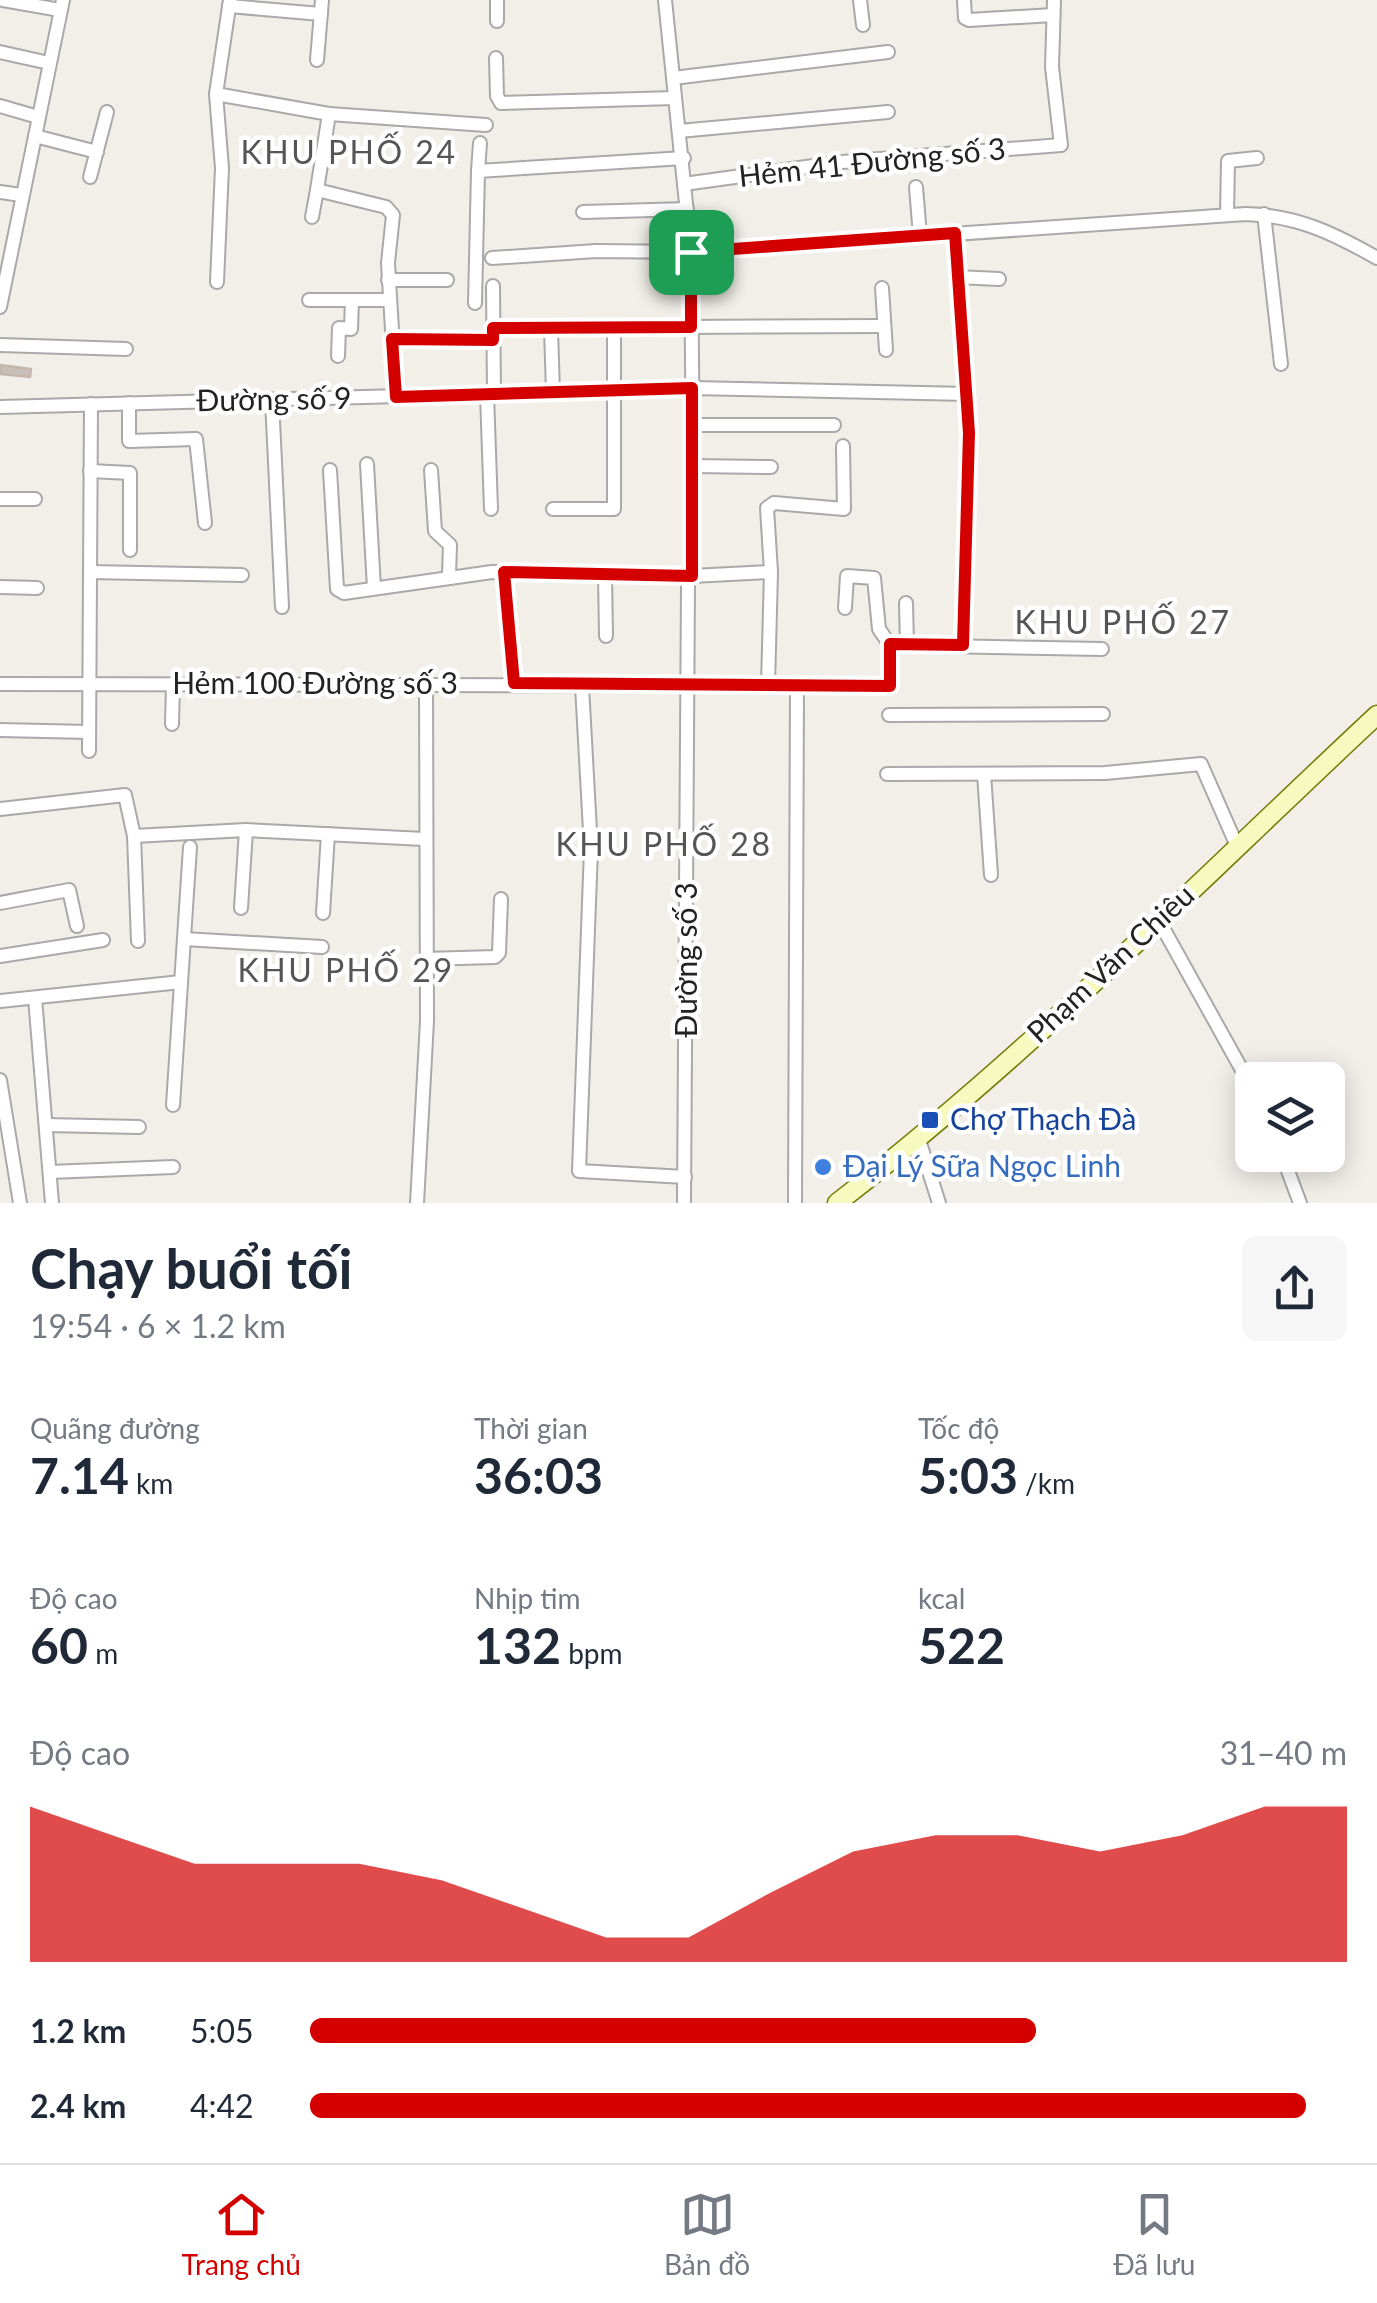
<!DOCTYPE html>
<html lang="vi">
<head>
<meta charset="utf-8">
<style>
	body { margin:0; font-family:Lato,sans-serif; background:#f6f6f7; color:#1f2937; height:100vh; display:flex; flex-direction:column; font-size:38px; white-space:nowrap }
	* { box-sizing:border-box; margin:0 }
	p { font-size:32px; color:#747a83 }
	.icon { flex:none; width:55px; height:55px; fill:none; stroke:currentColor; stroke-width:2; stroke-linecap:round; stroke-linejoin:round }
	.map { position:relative; height:1203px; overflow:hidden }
	.panel { display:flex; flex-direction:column; background:#fff; flex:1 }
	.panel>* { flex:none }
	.buttons { position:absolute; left:1235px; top:1062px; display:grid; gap:20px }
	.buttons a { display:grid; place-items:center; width:110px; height:110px; border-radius:15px; background:#fff; box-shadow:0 5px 25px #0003; font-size:50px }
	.pin { position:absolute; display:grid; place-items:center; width:85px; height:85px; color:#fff; margin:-42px; border-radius:20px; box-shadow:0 5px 15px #0006 }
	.round { display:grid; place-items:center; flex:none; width:105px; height:105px; border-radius:15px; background:#f6f6f7 }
	.overview { display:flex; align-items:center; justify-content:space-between; height:170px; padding:0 30px }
	h1 { font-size:55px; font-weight:700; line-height:75px }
	.figures { display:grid; grid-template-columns:repeat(3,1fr); gap:15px; height:170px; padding:10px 30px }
	.figures div { display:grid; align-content:center }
	.figures b { font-size:50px; font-weight:700 }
	.figures small { font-size:28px; font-weight:400 }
	.figures p { font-size:28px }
	.chart { height:280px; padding:20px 30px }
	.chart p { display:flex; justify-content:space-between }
	.chart svg { width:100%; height:180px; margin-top:10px; fill:#d40000; opacity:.7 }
	ul { padding:0 30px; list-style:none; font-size:32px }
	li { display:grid; grid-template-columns:160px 120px 1fr; align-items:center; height:75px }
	li i { height:25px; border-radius:12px; background:#d40000 }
	.tabs { display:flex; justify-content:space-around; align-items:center; height:140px; border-top:2px solid #e0e1e3; background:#fff; font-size:28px; color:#747a83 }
	.tabs a { display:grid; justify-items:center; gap:5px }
	.tabs .selected { color:#d40000 }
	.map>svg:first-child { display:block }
	.building { fill:#c7bfb8; stroke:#c4b6ab; stroke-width:2.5 }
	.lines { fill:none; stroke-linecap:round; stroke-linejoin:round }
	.street-casing { stroke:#a9a9a9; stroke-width:16 }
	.secondary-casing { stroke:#707d05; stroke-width:21 }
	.street { stroke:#fff; stroke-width:12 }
	.secondary { stroke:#f7fabf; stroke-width:18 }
	.route-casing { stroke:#fff; stroke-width:20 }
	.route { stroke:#d40000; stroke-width:12 }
	.transit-dot { fill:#1a4fb4; stroke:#fff; stroke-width:4 }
	.shop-dot { fill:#3f7fe0; stroke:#fff; stroke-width:4 }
	.labels { text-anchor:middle; stroke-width:9; stroke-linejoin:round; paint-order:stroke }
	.street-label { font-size:30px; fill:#222; stroke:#fff }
	.transit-label { font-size:30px; fill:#164399; stroke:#fff; text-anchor:start }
	.shop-label { font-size:30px; fill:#366cbe; stroke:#fff; text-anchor:start }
	.neighbourhood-label { font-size:32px; letter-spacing:2.5px; fill:#555; stroke:#fff }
</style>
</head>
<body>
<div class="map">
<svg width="1377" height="1203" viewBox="0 0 1377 1203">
	<rect width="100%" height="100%" fill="#f2efe9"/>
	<path class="building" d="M0,365L31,369L30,377L0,374Z"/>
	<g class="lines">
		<defs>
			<g id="street">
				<path d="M3,0L60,10"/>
				<path d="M497,0V21"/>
				<path d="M665,0L691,252L694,570L688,584L684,1203"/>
				<path d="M860,0L863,25"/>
				<path d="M964,0L965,18L969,20L1053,15"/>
				<path d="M229,6L321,14"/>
				<path d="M0,52L49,63"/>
				<path d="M496,58L497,96L501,103L675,98"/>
				<path d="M317,60L322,0"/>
				<path d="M673,78L888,52"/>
				<path d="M216,94L329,114L486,125"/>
				<path d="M0,106L38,117"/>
				<path d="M329,114L317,190L386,207L393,215L388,263L396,397"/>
				<path d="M679,131L888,112"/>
				<path d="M35,136L97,152"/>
				<path d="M478,171L480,143"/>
				<path d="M90,177L107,112"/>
				<path d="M684,184L842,162L1061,145L1052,67L1054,0"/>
				<path d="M916,187L920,236"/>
				<path d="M0,192L21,195"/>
				<path d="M583,212L687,209"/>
				<path d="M1227,214L1228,161L1257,158"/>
				<path d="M1264,214L1281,364"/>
				<path d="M312,217L317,190"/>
				<path d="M955,233L969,433L963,645"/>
				<path d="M492,258L596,251L691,252L1246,214C1298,216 1333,233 1377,258"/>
				<path d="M956,277L999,279"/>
				<path d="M388,280H447"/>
				<path d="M217,282L222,168L216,94L230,0"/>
				<path d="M493,286L494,394"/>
				<path d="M882,288L886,350"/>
				<path d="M309,300H389"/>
				<path d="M475,303L478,171L684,158"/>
				<path d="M0,307L63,0"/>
				<path d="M493,328L884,326"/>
				<path d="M551,329L553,392"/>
				<path d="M392,339L493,340"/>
				<path d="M0,345L126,349"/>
				<path d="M338,356L339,328L351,329L352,300"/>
				<path d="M487,394L491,509"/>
				<path d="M272,400L282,607"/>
				<path d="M129,403V441L196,439L205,523"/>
				<path d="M0,407L692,388L968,394"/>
				<path d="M692,425H834"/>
				<path d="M367,464L374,588"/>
				<path d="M693,466L771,467"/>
				<path d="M330,470L337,589L344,593L492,572L692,576L771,572L767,508L774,503L844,509L843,446"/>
				<path d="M431,470L435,531L450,545L449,575"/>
				<path d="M90,471L130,473V550"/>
				<path d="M0,499H35"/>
				<path d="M553,509H614V328"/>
				<path d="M90,572L242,575"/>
				<path d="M504,572L514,683"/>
				<path d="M605,574L606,636"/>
				<path d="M0,587L37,588"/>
				<path d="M906,603L907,645"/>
				<path d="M845,608L847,576L874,578L879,629L890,645"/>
				<path d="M0,684L889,686L890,645L1102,649"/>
				<path d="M768,685L771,572"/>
				<path d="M582,686L591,849L579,1171L685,1177"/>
				<path d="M889,715L1103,714"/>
				<path d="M172,724L173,684"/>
				<path d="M0,730L89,732"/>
				<path d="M89,751L91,404"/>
				<path d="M887,774L1105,773L1201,764L1237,846"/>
				<path d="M984,774L991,875"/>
				<path d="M0,809L125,795L134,836L138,941"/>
				<path d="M134,836L246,830L424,839"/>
				<path d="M0,903L69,890L77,926"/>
				<path d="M241,908L246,830"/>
				<path d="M323,913L328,834"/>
				<path d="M1158,919L1252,1088"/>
				<path d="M184,939L322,947"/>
				<path d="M0,956L103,940"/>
				<path d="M425,959L495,957L499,953L501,899"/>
				<path d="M35,998L52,1203"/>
				<path d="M0,1001L181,982"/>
				<path d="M0,1080L20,1203"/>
				<path d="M173,1105L190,847"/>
				<path d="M46,1125L139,1127"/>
				<path d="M919,1140L939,1203"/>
				<path d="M1282,1155L1300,1203"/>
				<path d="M50,1172L173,1167"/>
				<path d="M417,1203L427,1021L426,683"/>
				<path d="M795,1203L797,684"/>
			</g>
			<path id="secondary" d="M837,1203C1029,1055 1200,880 1377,715"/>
		</defs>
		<use href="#street" class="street-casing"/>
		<use href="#secondary" class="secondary-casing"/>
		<use href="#street" class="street"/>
		<use href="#secondary" class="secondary"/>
	</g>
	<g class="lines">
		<defs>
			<path id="route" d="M955,233L969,433L963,645L890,644V686L514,683L504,572L692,576V388L396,397L392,339L493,340V328L691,327V252Z"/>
		</defs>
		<use href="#route" class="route-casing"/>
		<use href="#route" class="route"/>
	</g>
	<rect class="transit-dot" x="920" y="1110" width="20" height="20" rx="5"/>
	<circle class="shop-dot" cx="823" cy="1167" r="10"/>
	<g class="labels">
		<g class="street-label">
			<text transform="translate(872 163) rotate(-6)" y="10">Hẻm 41 Đường số 3</text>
			<text transform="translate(274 400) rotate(-1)" y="10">Đường số 9</text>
			<text x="315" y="694">Hẻm 100 Đường số 3</text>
			<text transform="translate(687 960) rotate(-90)" y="10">Đường số 3</text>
			<text transform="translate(1111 964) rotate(-43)" y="10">Phạm Văn Chiêu</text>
		</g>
		<g class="transit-label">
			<text x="950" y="1130">Chợ Thạch Đà</text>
		</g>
		<g class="shop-label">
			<text x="843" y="1177">Đại Lý Sữa Ngọc Linh</text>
		</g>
		<g class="neighbourhood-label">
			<text x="349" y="164">KHU PHỐ 24</text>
			<text x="1123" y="634">KHU PHỐ 27</text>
			<text x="664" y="856">KHU PHỐ 28</text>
			<text x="346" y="982">KHU PHỐ 29</text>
		</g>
	</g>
</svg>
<div class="buttons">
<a><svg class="icon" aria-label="layers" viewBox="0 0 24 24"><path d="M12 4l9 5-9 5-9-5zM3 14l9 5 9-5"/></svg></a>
</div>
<div class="pin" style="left:691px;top:252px;background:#1e9e55"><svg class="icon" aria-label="arrive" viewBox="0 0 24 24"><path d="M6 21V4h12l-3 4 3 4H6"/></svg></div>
</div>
<section class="panel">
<div class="overview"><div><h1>Chạy buổi tối</h1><p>19:54 · 6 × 1.2 km</p></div><a class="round"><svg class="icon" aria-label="share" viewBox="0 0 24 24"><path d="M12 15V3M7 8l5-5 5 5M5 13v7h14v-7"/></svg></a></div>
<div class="figures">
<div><p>Quãng đường</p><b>7.14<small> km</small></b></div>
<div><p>Thời gian</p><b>36:03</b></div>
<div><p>Tốc độ</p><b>5:03<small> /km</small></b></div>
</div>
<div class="figures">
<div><p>Độ cao</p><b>60<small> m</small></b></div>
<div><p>Nhịp tim</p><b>132<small> bpm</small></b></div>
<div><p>kcal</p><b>522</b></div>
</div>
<div class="chart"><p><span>Độ cao</span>31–40 m</p>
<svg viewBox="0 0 160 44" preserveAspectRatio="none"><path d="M0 44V6L10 13L20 20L30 20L40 20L50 24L60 31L70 38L80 38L90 27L100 17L110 13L120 13L130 17L140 13L150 6L160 6V44z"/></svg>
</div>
<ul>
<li><b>1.2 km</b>5:05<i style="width:70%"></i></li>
<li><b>2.4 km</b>4:42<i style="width:96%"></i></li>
</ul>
</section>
<nav class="tabs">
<a class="selected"><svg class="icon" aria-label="home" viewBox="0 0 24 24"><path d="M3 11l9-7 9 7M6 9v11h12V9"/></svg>Trang chủ</a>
<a><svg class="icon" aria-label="map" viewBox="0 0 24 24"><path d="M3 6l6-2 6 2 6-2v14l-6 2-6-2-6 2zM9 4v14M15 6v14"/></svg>Bản đồ</a>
<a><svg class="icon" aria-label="saved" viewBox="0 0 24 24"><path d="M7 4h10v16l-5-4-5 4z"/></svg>Đã lưu</a>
</nav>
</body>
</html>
